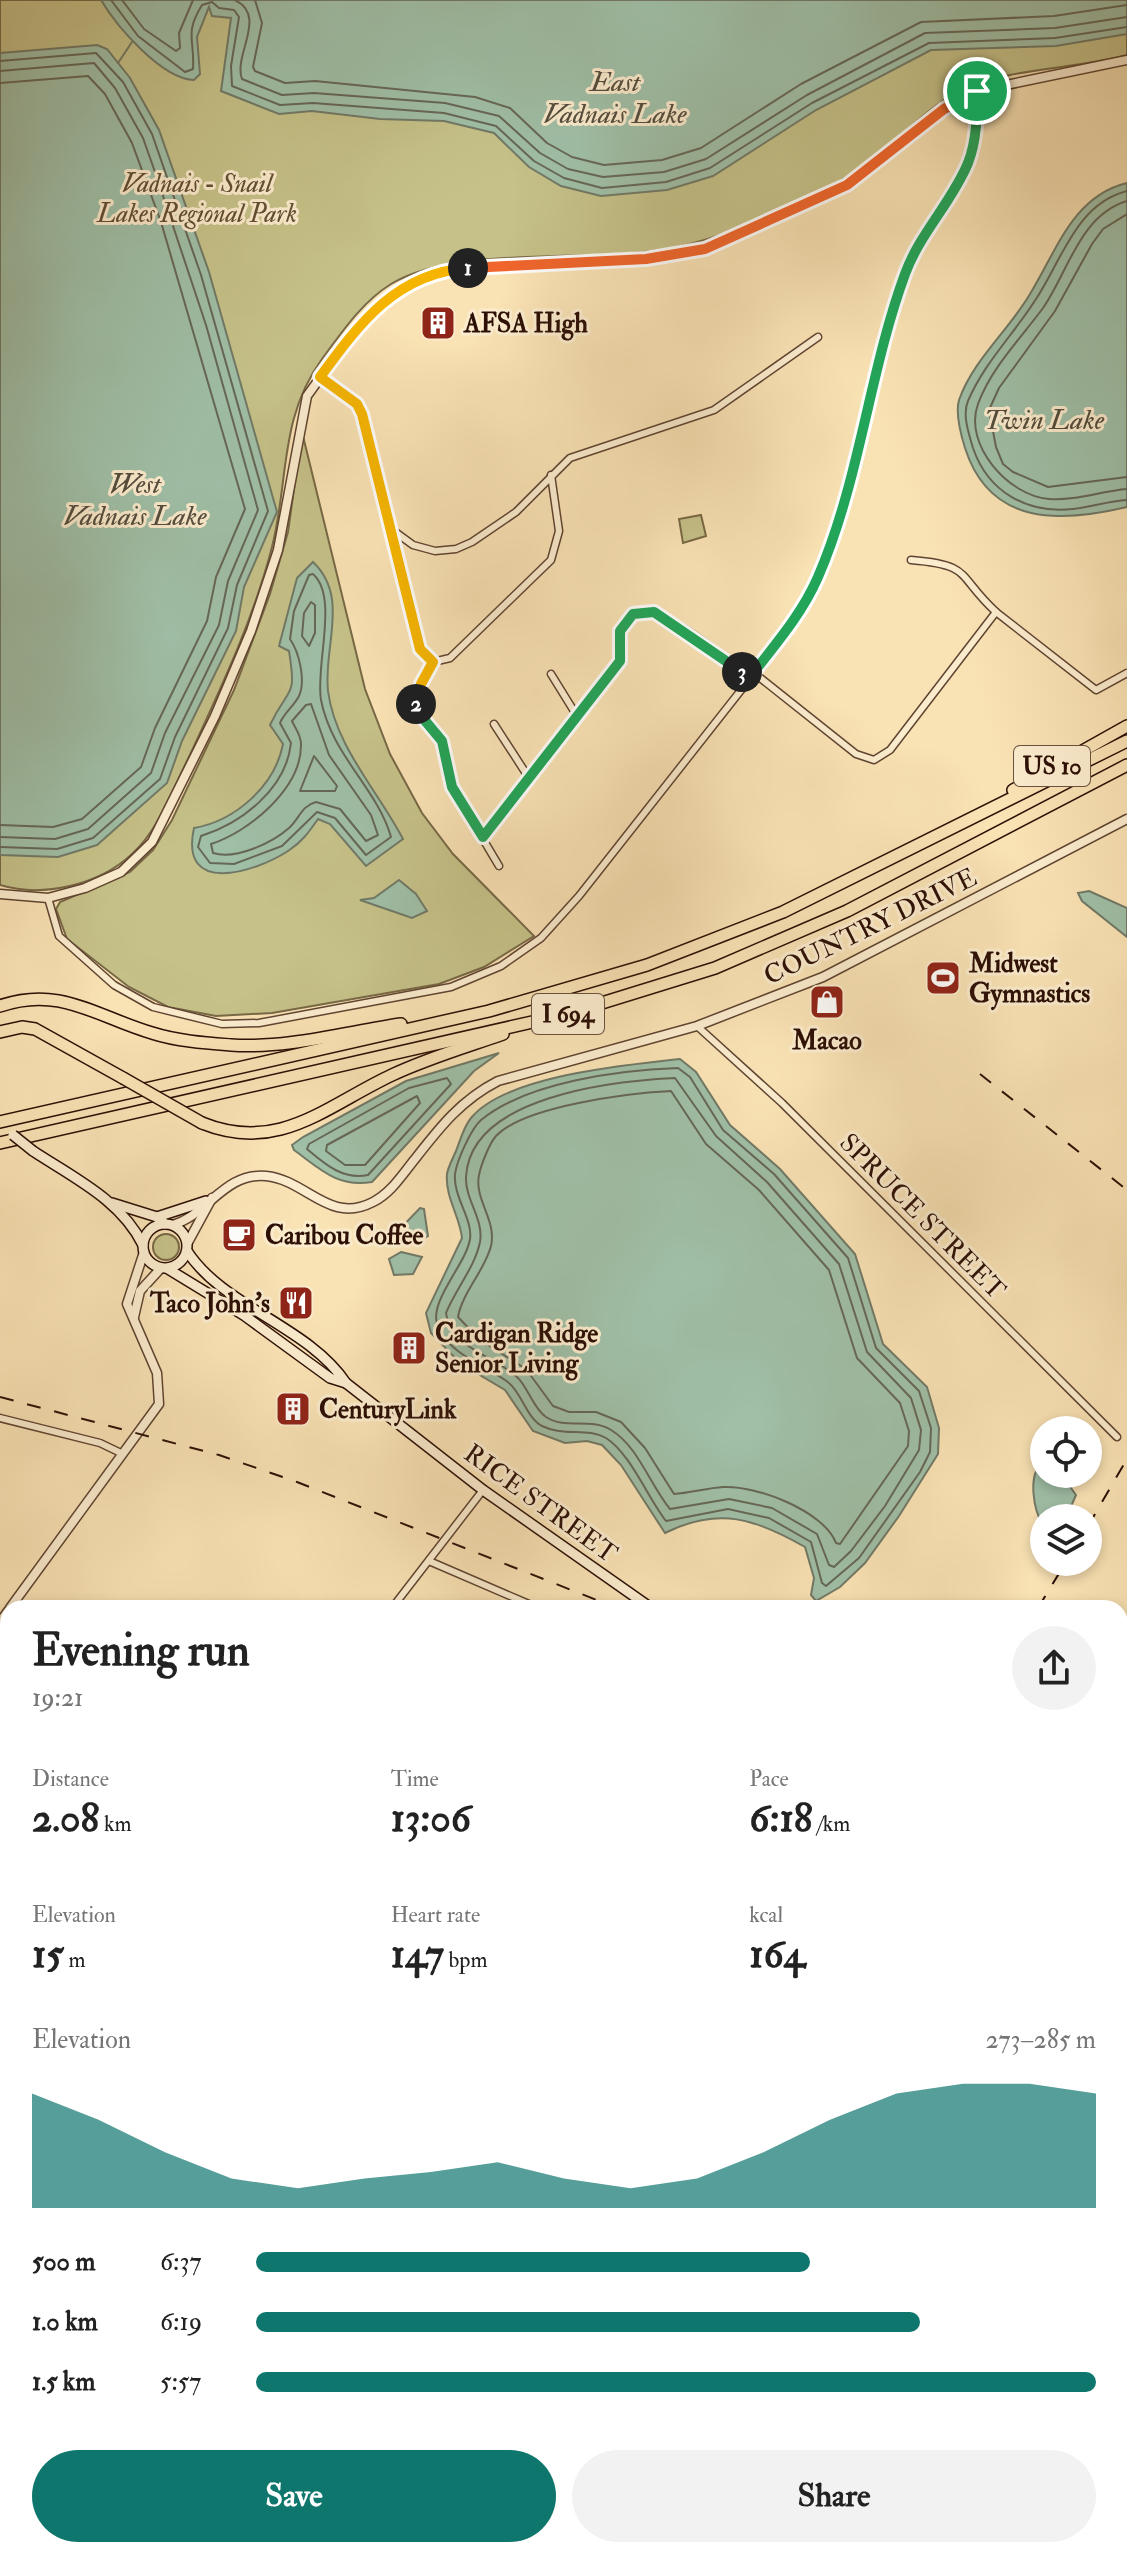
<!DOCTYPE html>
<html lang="en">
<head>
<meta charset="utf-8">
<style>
	body { margin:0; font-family:"IM FELL Double Pica",serif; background:#f2f2f2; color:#222; height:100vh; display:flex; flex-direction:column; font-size:30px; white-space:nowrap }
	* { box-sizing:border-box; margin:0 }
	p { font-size:26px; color:#767676 }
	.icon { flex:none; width:44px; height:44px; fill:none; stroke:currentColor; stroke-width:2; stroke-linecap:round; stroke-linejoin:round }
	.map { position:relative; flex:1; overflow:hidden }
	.sheet { position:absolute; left:0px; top:1600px; width:1128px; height:958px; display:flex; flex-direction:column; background:#fff; border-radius:24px 24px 0 0; box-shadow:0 4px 12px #0003 }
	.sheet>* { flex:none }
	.tools { position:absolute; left:1030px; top:1416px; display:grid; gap:16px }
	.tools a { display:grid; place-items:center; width:72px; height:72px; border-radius:50%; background:#fff; box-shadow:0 4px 12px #0003; font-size:40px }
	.pin { position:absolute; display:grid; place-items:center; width:68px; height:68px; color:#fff; margin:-34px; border:4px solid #fff; border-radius:50%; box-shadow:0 2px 8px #0007 }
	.km { position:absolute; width:40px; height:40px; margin:-20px; border-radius:50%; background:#222; color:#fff; font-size:22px; line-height:40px; text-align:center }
	.round { display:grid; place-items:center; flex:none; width:84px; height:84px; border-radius:42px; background:#f2f2f2 }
	.summary { display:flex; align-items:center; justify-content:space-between; height:136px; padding:0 32px }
	h1 { font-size:44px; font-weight:700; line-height:60px }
	.stats { display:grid; grid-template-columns:repeat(3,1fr); gap:12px; height:136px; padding:8px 32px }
	.stats div { display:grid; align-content:center }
	.stats b { font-size:40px; font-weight:700 }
	.stats small { font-size:22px; font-weight:400 }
	.stats p { font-size:22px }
	.chart { height:224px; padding:16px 32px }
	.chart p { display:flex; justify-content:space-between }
	.chart svg { width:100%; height:144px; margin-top:8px; fill:#0f766e; opacity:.7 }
	.button { display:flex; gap:16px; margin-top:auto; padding:16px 32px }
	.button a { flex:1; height:92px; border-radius:48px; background:#0f766e; color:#fff; font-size:32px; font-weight:700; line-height:92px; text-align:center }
	.button a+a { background:#f2f2f2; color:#222 }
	ul { padding:0 32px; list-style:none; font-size:26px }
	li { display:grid; grid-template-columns:128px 96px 1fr; align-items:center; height:60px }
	li i { height:20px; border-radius:10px; background:#0f766e }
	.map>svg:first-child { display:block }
	.green { fill:#c5c188; stroke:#786846; stroke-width:2 }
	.water { fill:#9fbfa7; stroke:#717966; stroke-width:2 }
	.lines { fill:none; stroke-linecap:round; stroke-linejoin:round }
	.shore { stroke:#666756; stroke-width:2 }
	.stream { stroke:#717966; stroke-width:2 }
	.minor-casing { stroke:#5f4431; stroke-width:9 }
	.tertiary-casing { stroke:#5f4431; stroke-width:11 }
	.secondary-casing { stroke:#2c0f05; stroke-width:12 }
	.motorway-casing { stroke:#2c0f05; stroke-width:14 }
	.minor { stroke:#fbecce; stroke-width:6 }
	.tertiary { stroke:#fbecce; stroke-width:8 }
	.secondary { stroke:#fbecce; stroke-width:9 }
	.motorway { stroke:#f9e2b4; stroke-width:11 }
	.rail { stroke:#2c0f05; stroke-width:2; stroke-dasharray:14 14; stroke-linecap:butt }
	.secondary-bridge-casing { stroke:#2c0f05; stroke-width:12; stroke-linecap:butt }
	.motorway-bridge-casing { stroke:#2c0f05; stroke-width:14; stroke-linecap:butt }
	.secondary-bridge { stroke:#fbecce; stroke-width:9 }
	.motorway-bridge { stroke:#f9e2b4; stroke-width:11 }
	.split-1-casing { stroke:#fff; stroke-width:16 }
	.split-2-casing { stroke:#fff; stroke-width:16 }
	.split-3-casing { stroke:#fff; stroke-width:16 }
	.split-4-casing { stroke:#fff; stroke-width:16 }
	.split-1 { stroke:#f0652b; stroke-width:10 }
	.split-2 { stroke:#f5b400; stroke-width:10 }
	.split-3 { stroke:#22a559; stroke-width:10 }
	.split-4 { stroke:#22a559; stroke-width:10 }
	.labels { text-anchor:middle; stroke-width:6; stroke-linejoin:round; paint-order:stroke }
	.shield { fill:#fbecce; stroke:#6a5141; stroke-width:2 }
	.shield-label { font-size:24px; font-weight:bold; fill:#2c0f05 }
	.park-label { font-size:26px; font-style:italic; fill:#624d33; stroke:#fbecce }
	.poi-label { font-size:26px; font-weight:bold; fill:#2c0f05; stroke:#fbecce; text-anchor:start }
	.street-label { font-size:26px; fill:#2c0f05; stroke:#fbecce }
	.water-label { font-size:28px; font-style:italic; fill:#544d3e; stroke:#fbecce }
</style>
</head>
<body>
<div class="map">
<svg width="1127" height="2557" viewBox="0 0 1127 2557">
	<rect width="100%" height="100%" fill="#f9e2b4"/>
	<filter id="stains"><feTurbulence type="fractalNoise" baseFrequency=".0025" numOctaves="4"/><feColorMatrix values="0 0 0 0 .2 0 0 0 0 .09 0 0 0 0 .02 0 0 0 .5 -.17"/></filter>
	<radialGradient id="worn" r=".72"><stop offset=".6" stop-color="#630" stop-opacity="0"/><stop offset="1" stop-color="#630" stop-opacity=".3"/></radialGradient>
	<g class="green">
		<path d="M0,0H1127V55C1074,70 1007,67 958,92C925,109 901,138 872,160C822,196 746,230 686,245C604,266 459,242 391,284C362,302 342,332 322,359C279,418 289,480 272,547C253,621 220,690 188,759C172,791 159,829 132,854C99,885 43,898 0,885Z"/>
		<path d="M302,432L365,689L390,754L422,813L453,854L534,936L484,967L439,984L272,1013L216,1016L168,1007L129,987L67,939L56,909L60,902L130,872L153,850L172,820L234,690L270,594L288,532Z"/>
		<path d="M701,515L706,536L683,543L679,519Z"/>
		<circle cx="166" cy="1247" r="13"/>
		<path d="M831,2550H1103L1097,2557H835Z"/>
	</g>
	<g class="water">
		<path d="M101,0H1127V34L1056,46L931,50L816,110L713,176L667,190L601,196L561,186L529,167L494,133L444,121L380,119L312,111L279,114L221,91L231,18L212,16L209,7L197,37L200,74L194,80C162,79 117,27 101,0Z"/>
		<path d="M97,45L107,49L130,78L159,130L209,272L277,512L244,587L236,631L182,741L167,783L97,845L58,857L0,855V53Z"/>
		<path d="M1127,183V507C1060,523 990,526 965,448C961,435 955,414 959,400C973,360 1009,330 1030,294C1057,250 1073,196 1127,183Z"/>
		<path d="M313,562C350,597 323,647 328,691C335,746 378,791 403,839L366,866L330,824L318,819C309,832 302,842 288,851C254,873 179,896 194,828C235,821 275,786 283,744L270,725C289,685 297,700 289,651L279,646L297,578Z"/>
		<path d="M399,880L416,894L427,911L412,918L360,900L374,898Z"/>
		<path d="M1089,891L1127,908V937L1082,901L1078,893Z"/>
		<path d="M499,1053L474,1071L372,1182C338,1188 320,1169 294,1150L292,1145L303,1137L406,1081Z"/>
		<path d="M680,1059L696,1072L730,1125L780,1169L855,1254L883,1344L927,1387L939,1428L938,1454L899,1516L865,1563L840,1587L816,1601L811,1595L814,1578L805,1547C756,1519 719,1506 665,1533L621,1465L602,1445L587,1441L565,1443L533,1431L505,1390L461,1364L431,1333L426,1313L462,1238C460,1217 445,1197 447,1174C448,1167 453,1158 456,1151C460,1141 464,1126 471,1118C506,1075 628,1065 680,1059Z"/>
		<path d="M420,1208L424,1209L428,1236L421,1240H396L397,1232Z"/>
		<path d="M401,1252L422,1257L413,1274L394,1275L389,1259Z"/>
		<path d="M1044,1461V1474H1061L1076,1495L1066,1518H1044V1527C1034,1512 1026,1474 1044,1461Z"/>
		<path d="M8,1710V2550H427L426,2557H0V1713Z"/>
		<path d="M991,2550L1011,2553L1027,2550L1024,2557H985Z"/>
	</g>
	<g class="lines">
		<g class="shore">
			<path d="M111,0L138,36L185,72L193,69C195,40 184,34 202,5L212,2L219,8L234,10L239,17L231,66L232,86L280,105L313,103L444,113L496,126L534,161L564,178L602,188L666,182L710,168L812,103L929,43L1055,38L1127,27"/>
			<path d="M122,0L144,29L176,51L180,48L179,33L193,0"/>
			<path d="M235,0C268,16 233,55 242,79L282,95L314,93L445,103L499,116L540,153L568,169L603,177L664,172L706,159L807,95L925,33L1055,28L1127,17"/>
			<path d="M255,0L262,23L253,67L255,71L285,83L315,81L475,97L510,108L547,143L572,157L604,165L662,160L701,148L801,84L921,22L1054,16L1127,5"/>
			<path d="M0,61L96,53L123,82L152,134L201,275L268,511L237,585L228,628L175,737L160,779L93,838L57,849L0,847"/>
			<path d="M0,71L94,63L115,88L143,138L155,172L206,325L258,510L228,581L219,625L165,733L151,773L88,829L55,839L0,837"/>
			<path d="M0,83L88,76L105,94L132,143L161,222L245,509L216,577L207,621L155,728L141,767L82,819L53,827L0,825"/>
			<path d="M1127,191C1076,204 1062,260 1036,299C1014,334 984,363 968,401C962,415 969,434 973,448C988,492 1027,514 1073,509C1091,507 1109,501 1127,500"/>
			<path d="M1127,201C1080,215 1068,272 1043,308C1021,338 991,368 978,404C963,444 1008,496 1049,499C1076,501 1101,491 1127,489"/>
			<path d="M1127,214L1103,229L1092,244L1055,311L999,388L989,410L996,447L1003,464L1013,472L1048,487L1127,477"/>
			<path d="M313,574C339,597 315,666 321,700C332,756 377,788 391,837L366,855L335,818L317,812L282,846L234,864L210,863L198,847L201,836C242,823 286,789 291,743L280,723C284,713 294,706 299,696C306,680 299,652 290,639L294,611L309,575Z"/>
			<path d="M311,602L315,605V633L309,646L302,636L304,613Z"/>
			<path d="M311,704L329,755L371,815L378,835L366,841L340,809L316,802C301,806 300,818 289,828C272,843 236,860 213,853L211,844C249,832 302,788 301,744C301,735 295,728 292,721L306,705Z"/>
			<path d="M314,756L337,786L335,791H300Z"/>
			<path d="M678,1068L690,1077L723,1130L774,1174L848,1258L876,1348L919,1391L931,1428L930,1452L920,1472L859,1558L826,1586L822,1583L811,1542L769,1518L728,1509L666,1521C648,1498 630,1453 606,1438C587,1427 564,1437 542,1426C527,1418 522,1394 509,1383C486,1365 451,1356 438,1327C427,1302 466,1265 470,1239C473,1219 453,1197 455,1174C457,1160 471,1129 481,1120C527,1082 620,1070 678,1068Z"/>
			<path d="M447,1078L451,1084L368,1175C343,1180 326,1165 307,1149L309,1144L409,1088Z"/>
			<path d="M675,1078L716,1136L767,1182L839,1264L867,1352L911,1398L921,1430L919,1450L885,1506L851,1551L834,1567L829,1565L817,1534L772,1508L729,1499L670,1509C650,1485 638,1446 611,1430C590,1417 566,1430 546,1417C533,1408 528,1387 517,1377C495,1356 450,1348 446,1313C455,1290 475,1267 480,1242C484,1219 465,1200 466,1177C470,1096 614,1081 675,1078Z"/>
			<path d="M671,1091L706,1144L759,1190L829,1270L857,1358L900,1403L909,1431L908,1446L840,1544L836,1543C824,1511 756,1485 723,1487C707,1488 690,1493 674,1494L645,1448L621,1422L596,1412H569L553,1406L526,1369L480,1340L458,1317C462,1293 485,1270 491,1246C497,1220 474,1200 479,1175C481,1165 489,1144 496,1136C524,1106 630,1093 671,1091Z"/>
			<path d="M417,1096L420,1103L365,1165H345L326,1151L327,1145Z"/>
		</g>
		<g class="stream">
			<path d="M118,63L132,42"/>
			<path d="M883,2550L893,2557"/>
		</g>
		<defs>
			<g id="minor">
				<path d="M320,377L360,408L374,450L391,529L413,545L435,551L456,549L472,542L516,512L570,458L714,410L818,337"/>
				<path d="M391,529L420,649L433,662L450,658L551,560L559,531L551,475"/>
				<path d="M911,560C973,565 956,575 996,612"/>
				<path d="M433,662L421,684L417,711L442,741L452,787L499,866"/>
				<path d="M754,673L856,754L874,760L890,750L996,612L1096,690L1127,673"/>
				<path d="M551,674L577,716"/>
				<path d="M494,724L529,778"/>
				<path d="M483,837L620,661V631L633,614C663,603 725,659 750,677"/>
				<path d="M48,898L59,936L114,985L153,1007L222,1024L259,1023L451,987L501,966L541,938L579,896L775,647L815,582L841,508L875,390L891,313L907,269L968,164L977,124V91"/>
				<path d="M697,1026L782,1103L1117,1437"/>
				<path d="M0,1418L100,1443L123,1454"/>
				<path d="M429,1561L538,1608"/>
				<path d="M392,1608L483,1490"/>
				<path d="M1120,1711L1127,1702"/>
				<path d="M1120,2208L1127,2213"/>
				<path d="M1120,2461L1127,2466"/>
				<path d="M1064,2550L1073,2557"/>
			</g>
			<g id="tertiary">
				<path d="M0,894L48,898L85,888L121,872L152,842L215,716L251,631L278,550L307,396L359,324L385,300L423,278L457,269L646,259L705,249L847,185L944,109L977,91L1127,60"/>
				<path d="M172,1225C207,1216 224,1172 266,1176C307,1180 329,1225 373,1202C391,1193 402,1175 415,1159C440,1127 461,1100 498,1081L697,1026L823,977L1127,819"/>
				<path d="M187,1244L212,1198"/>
				<path d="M134,1317L140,1291L161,1268"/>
				<path d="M10,1608L159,1404L157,1373L127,1304L144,1252"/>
				<path d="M0,1622L8,1611"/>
				<path d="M1120,2401L1127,2392"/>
				<path d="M636,2550L647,2557"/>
				<path d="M514,2557L515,2550"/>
				<path d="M1040,2557L1044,2550"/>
			</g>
			<g id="secondary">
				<path d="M33,1151C74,1178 121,1200 143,1245"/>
				<path d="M112,1203L157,1217L165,1224"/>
				<path d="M157,1217L206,1201"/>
				<circle cx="165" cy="1246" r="22"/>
				<path d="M187,1251C223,1307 308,1326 346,1383L483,1490L651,1608"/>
				<path d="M168,1269L245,1316L330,1378L346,1383"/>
				<path d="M1120,1979L1127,1985"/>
			</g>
			<g id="motorway">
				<path d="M1013,790L1127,726"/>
				<path d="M0,1006C60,985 97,1017 152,1033C177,1041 205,1043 231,1045C286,1049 347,1032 401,1024"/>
				<path d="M0,1032L22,1027L35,1029L123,1078"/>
				<path d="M0,1122L489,1011L647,965L783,912L1127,741"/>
				<path d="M202,1123C279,1154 326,1106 392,1075C428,1058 466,1047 503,1034"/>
				<path d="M0,1143L563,1015L715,968L847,911L1127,765"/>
			</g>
		</defs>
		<use href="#minor" class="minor-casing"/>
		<use href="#tertiary" class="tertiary-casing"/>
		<use href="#secondary" class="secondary-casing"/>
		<use href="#motorway" class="motorway-casing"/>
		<use href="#minor" class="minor"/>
		<use href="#tertiary" class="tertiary"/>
		<use href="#secondary" class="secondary"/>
		<use href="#motorway" class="motorway"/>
		<g class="rail">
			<path d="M980,1074L1127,1190"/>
			<path d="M0,1397L219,1455L297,1482L617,1608"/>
			<path d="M1088,1526L1127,1459"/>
			<path d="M1038,1608L1066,1562"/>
			<path d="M1120,1832L1127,1835"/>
			<path d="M539,2557L540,2550"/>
		</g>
		<defs>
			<path id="secondary-bridge" d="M13,1135L33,1151"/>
			<path id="motorway-bridge" d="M123,1078L202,1123"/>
		</defs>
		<use href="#secondary-bridge" class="secondary-bridge-casing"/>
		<use href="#motorway-bridge" class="motorway-bridge-casing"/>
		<use href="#secondary-bridge" class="secondary-bridge"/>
		<use href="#motorway-bridge" class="motorway-bridge"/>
	</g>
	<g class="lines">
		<defs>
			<path id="split-1" d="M468,268L646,259L705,249L847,185L944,109L977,91"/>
			<path id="split-2" d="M416,704L421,684L433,662L420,649L362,414L357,404L320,377C359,324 396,273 468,268"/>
			<path id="split-3" d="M416,704L417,711L442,741L452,787L483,837L620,661V631L633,614L654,612L742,672"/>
			<path id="split-4" d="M742,672L750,677C775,645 802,614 818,577C860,480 869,372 905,274C920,233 952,202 968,163C977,140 977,115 977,91"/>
		</defs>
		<use href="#split-1" class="split-1-casing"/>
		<use href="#split-2" class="split-2-casing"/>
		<use href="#split-3" class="split-3-casing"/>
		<use href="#split-4" class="split-4-casing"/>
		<use href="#split-1" class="split-1"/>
		<use href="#split-2" class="split-2"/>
		<use href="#split-3" class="split-3"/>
		<use href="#split-4" class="split-4"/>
	</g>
	<defs>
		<symbol id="building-square" viewBox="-11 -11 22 22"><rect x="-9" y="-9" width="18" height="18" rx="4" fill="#8f2418" stroke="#fbecce"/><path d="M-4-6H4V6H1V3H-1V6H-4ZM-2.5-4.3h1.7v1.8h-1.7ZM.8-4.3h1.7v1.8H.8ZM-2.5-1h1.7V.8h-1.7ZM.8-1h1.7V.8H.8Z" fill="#fff"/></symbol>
		<symbol id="stadium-square" viewBox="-11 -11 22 22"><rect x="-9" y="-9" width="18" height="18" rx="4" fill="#8f2418" stroke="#fbecce"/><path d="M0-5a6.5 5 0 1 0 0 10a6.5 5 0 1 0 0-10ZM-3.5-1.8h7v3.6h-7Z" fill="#fff"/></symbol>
		<symbol id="shop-square" viewBox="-11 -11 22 22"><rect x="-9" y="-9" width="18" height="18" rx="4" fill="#8f2418" stroke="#fbecce"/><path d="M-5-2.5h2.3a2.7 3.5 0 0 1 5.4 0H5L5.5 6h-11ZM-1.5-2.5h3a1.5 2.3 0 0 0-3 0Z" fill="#fff"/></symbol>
		<symbol id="cafe-square" viewBox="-11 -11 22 22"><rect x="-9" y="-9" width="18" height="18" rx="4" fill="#8f2418" stroke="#fbecce"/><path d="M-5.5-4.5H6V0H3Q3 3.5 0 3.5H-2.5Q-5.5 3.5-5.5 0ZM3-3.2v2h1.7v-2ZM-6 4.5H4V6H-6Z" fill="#fff"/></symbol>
		<symbol id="restaurant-square" viewBox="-11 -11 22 22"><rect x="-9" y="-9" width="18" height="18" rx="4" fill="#8f2418" stroke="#fbecce"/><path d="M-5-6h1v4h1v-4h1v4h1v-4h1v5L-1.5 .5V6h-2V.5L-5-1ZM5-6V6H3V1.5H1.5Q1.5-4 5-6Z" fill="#fff"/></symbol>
	</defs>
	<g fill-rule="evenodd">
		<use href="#building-square" x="418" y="303" width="40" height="40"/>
		<use href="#stadium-square" x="923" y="958" width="40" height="40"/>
		<use href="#shop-square" x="807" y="982" width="40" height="40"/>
		<use href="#cafe-square" x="219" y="1215" width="40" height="40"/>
		<use href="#restaurant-square" x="276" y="1283" width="40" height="40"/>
		<use href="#building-square" x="389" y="1328" width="40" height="40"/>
		<use href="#building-square" x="273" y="1389" width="40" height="40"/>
	</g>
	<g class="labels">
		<g class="shield">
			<rect x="1014" y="746" width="76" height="40" rx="6"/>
			<rect x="532" y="994" width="72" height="40" rx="6"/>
		</g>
		<g class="shield-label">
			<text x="1052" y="774">US 10</text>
			<text x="568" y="1022">I 694</text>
		</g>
		<g class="park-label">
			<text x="197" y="192">Vadnais - Snail<tspan x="197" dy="30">Lakes Regional Park</tspan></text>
		</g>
		<g class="poi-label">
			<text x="464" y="332">AFSA High</text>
			<text x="969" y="972">Midwest<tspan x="969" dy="30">Gymnastics</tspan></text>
			<text x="827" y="1049" text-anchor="middle">Macao</text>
			<text x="265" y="1244">Caribou Coffee</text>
			<text x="270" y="1312" text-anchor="end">Taco John's</text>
			<text x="435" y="1342">Cardigan Ridge<tspan x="435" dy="30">Senior Living</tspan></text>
			<text x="319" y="1418">CenturyLink</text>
		</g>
		<g class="street-label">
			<text transform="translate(870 926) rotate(-26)" y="9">COUNTRY DRIVE</text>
			<text transform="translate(923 1216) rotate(45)" y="9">SPRUCE STREET</text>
			<text transform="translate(541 1503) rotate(36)" y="9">RICE STREET</text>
		</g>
		<g class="water-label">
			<text x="615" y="91">East<tspan x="615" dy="32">Vadnais Lake</tspan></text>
			<text x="1044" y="429">Twin Lake</text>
			<text x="135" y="493">West<tspan x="135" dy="32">Vadnais Lake</tspan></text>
		</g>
	</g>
	<rect width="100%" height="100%" filter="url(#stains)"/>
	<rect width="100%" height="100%" fill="url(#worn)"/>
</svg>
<div class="tools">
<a><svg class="icon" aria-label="locate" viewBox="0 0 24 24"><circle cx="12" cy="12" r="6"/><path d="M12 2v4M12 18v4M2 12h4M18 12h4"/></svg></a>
<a><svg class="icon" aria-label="layers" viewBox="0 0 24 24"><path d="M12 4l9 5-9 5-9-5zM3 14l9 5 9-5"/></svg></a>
</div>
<div class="pin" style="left:977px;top:91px;background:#1e9e55"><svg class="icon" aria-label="arrive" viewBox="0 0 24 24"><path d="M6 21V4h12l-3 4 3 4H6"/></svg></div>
<b class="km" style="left:468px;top:268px">1</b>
<b class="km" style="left:416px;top:704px">2</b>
<b class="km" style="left:742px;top:672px">3</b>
<section class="sheet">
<div class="summary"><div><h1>Evening run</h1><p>19:21</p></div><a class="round"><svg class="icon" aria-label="share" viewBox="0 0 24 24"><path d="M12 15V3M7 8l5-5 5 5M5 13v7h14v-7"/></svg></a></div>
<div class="stats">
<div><p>Distance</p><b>2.08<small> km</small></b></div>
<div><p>Time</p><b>13:06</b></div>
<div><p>Pace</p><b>6:18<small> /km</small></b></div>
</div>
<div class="stats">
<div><p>Elevation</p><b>15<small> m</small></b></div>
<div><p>Heart rate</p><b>147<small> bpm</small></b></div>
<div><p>kcal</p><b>164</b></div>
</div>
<div class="chart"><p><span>Elevation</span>273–285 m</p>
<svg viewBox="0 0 160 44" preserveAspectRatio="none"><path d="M0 44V9L10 17L20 27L30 35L40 38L50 35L60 33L70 30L80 35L90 38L100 35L110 27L120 17L130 9L140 6L150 6L160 9V44z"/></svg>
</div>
<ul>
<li><b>500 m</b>6:37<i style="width:66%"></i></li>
<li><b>1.0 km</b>6:19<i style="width:79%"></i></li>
<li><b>1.5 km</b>5:57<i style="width:100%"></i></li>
</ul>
<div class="button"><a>Save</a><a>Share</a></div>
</section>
</div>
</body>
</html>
